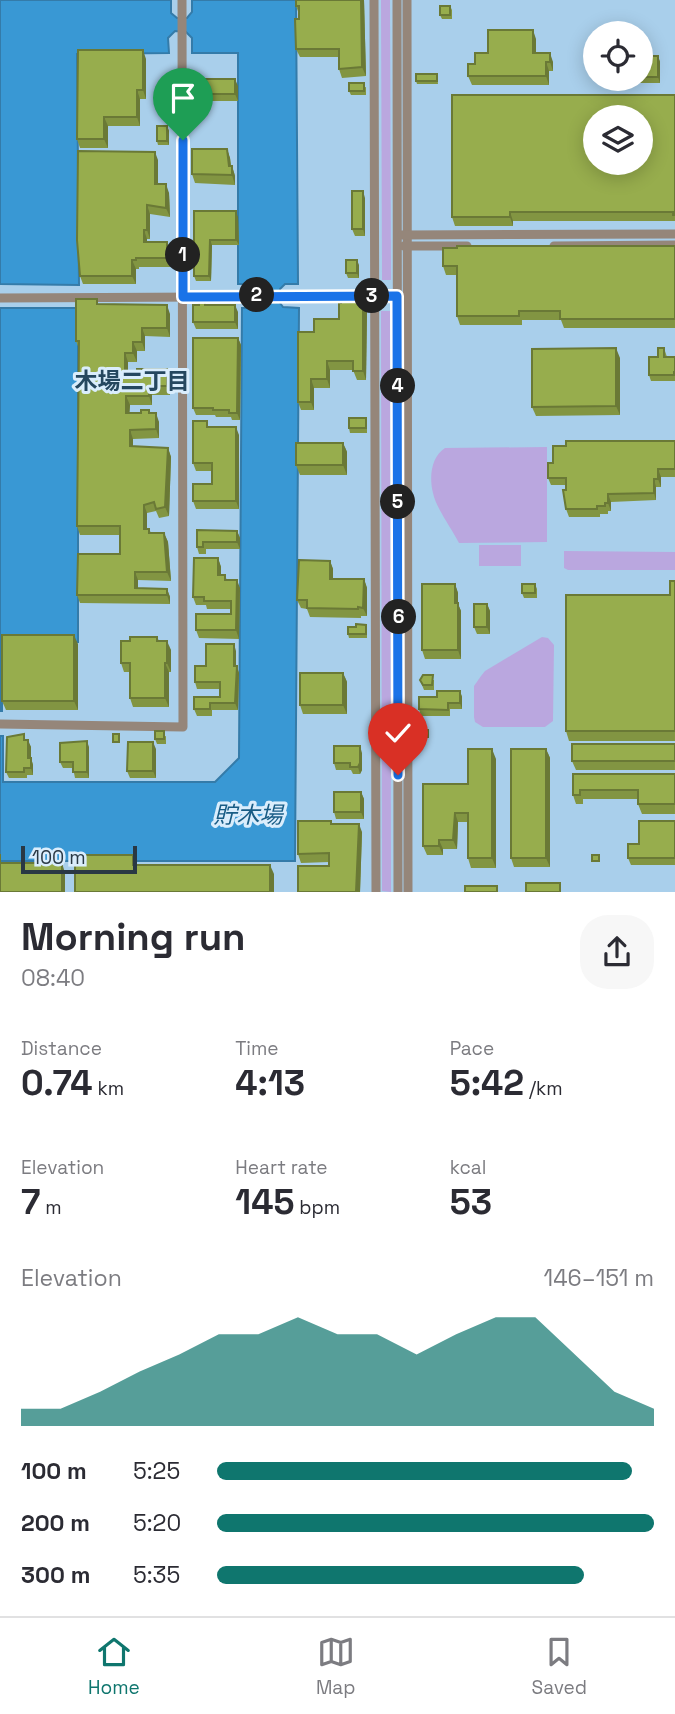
<!DOCTYPE html>
<html lang="en">
<head>
<meta charset="utf-8">
<style>
	body { margin:0; font-family:"Space Grotesk","Noto Sans JP",sans-serif; background:#f7f7f7; color:#2b2b33; height:100vh; display:flex; flex-direction:column; font-size:26px; white-space:nowrap }
	* { box-sizing:border-box; margin:0 }
	p { font-size:23px; color:#7c7c81 }
	.icon { flex:none; width:38px; height:38px; fill:none; stroke:currentColor; stroke-width:2; stroke-linecap:round; stroke-linejoin:round }
	.map { position:relative; height:892px; overflow:hidden }
	.details { display:flex; flex-direction:column; background:#fff; flex:1 }
	.details>* { flex:none }
	.fabs { position:absolute; left:583px; top:21px; display:grid; gap:14px }
	.fabs a { display:grid; place-items:center; width:70px; height:70px; border-radius:50%; background:#fff; box-shadow:0 4px 18px #0003; font-size:35px }
	.scale { position:absolute; left:21px; bottom:18px; width:116px; box-sizing:border-box; padding-left:7px; border:4px solid #293844; border-top:0; font-size:19px; line-height:24px; white-space:nowrap; color:#293844; -webkit-text-stroke:5px #daedfc; paint-order:stroke }
	.pin { position:absolute; display:grid; place-items:center; width:60px; height:60px; color:#fff; margin:-72px -30px; border-radius:50% 50% 50% 0; rotate:-45deg; box-shadow:0 0 7px #0007 }
	.pin .icon { rotate:45deg }
	.km { position:absolute; width:35px; height:35px; margin:-18px; border-radius:50%; background:#222; color:#fff; font-size:19px; line-height:35px; text-align:center }
	.round { display:grid; place-items:center; flex:none; width:74px; height:74px; border-radius:28px; background:#f7f7f7 }
	.overview { display:flex; align-items:center; justify-content:space-between; height:119px; padding:0 21px }
	h1 { font-size:38px; font-weight:600; line-height:52px }
	.metrics { display:grid; grid-template-columns:repeat(3,1fr); gap:10px; height:119px; padding:7px 21px }
	.metrics div { display:grid; align-content:center }
	.metrics b { font-size:35px; font-weight:600 }
	.metrics small { font-size:19px; font-weight:400 }
	.metrics p { font-size:19px }
	.chart { height:196px; padding:14px 21px }
	.chart p { display:flex; justify-content:space-between }
	.chart svg { width:100%; height:126px; margin-top:7px; fill:#0f766e; opacity:.7 }
	ul { padding:0 21px; list-style:none; font-size:23px }
	li { display:grid; grid-template-columns:112px 84px 1fr; align-items:center; height:52px }
	li i { height:18px; border-radius:9px; background:#0f766e }
	.tabs { display:flex; justify-content:space-around; align-items:center; height:98px; border-top:2px solid #e1e1e2; background:#fff; font-size:19px; color:#7c7c81 }
	.tabs a { display:grid; justify-items:center; gap:4px }
	.tabs .current { color:#0f766e }
	.map>svg:first-child { display:block }
	.green { fill:#baa7df }
	.water { fill:#3998d4; stroke:#347ba9; stroke-width:2 }
	.lines { fill:none; stroke-linecap:round; stroke-linejoin:round }
	.minor { stroke:#95867a; stroke-width:9 }
	.wall { fill:#829542 }
	.shaded-wall { fill:#6a7936 }
	.building { fill:#97ad4d; stroke:#6a7936; stroke-width:2; fill-rule:evenodd }
	.route-casing { stroke:#fff; stroke-width:14 }
	.route { stroke:#1a73e8; stroke-width:9 }
	.labels { text-anchor:middle; stroke-width:6; stroke-linejoin:round; paint-order:stroke }
	.neighbourhood-label { font-size:23px; font-weight:bold; fill:#25475f; stroke:#daedfc }
	.water-label { font-size:23px; font-style:italic; fill:#185c85; stroke:#daedfc }
</style>
</head>
<body>
<div class="map">
<svg width="675" height="892" viewBox="0 0 675 892">
	<rect width="100%" height="100%" fill="#a9cfeb"/>
	<g class="green">
		<path d="M381,0H390L391,280H382Z"/>
		<path d="M381,311H390L391,892L382,891Z"/>
		<path d="M547,447V542L459,543C452,529 436,508 433,493C429,477 431,457 445,448Z"/>
		<rect x="479" y="545" width="42" height="21"/>
		<path d="M564,551L675,552V570H568L564,568Z"/>
		<path d="M542,637L548,638L554,645L553,721L545,727H483L475,722L474,717V686L481,676L485,671Z"/>
	</g>
	<g class="water">
		<path d="M0,0H171V13L177,18H187L192,12V0H296L298,284H285L280,289V303L283,307L299,308L295,861H0V736H3V782H215L239,758L242,308H252L257,304V288L253,284H238V53H192V38L186,32L175,31L168,38L169,53L77,54L79,285L0,284Z"/>
		<path d="M0,308H78V642L2,643V711H0Z"/>
	</g>
	<g class="lines">
		<g class="minor">
			<path d="M374,0L376,892"/>
			<path d="M397,0L398,892"/>
			<path d="M407,0L408,892"/>
			<path d="M402,235L675,234"/>
			<path d="M404,246H467"/>
			<path d="M554,246L675,245"/>
			<path d="M0,298L397,296"/>
			<path d="M0,724L183,727L182,0"/>
		</g>
	</g>
	<g class="wall">
		<path d="M364,0L366,76L342,78L339,69V57H300L296,49L299,14L296,6Z"/>
		<path d="M450,6L452,10V19H442L440,15Z"/>
		<path d="M536,39V53L553,62V71H549V85H472L468,76L475,64L488,53Z"/>
		<path d="M640,56H658L660,62V83H632L631,79H640Z"/>
		<path d="M146,59V99H140V126H108V148H80L77,139Z"/>
		<path d="M437,74L438,84H417L416,81Z"/>
		<path d="M601,79H620V84H603Z"/>
		<path d="M238,86V101H195L192,94Z"/>
		<path d="M366,87V95H351L349,91Z"/>
		<path d="M675,95V221H513V226H455L452,217Z"/>
		<path d="M167,126L169,131V145H158L157,141Z"/>
		<path d="M227,149L230,158L231,166H232L235,176V185L195,183L192,174Z"/>
		<path d="M158,160V184L169,193L170,217L150,214V239H147V242L170,251V267H139V269H136V284H83L80,276Z"/>
		<path d="M365,198V236H355L352,229Z"/>
		<path d="M194,211L238,217L239,245H212L211,281H196L194,276Z"/>
		<path d="M675,246V328H564L561,320H522V325H460L457,316V275H446L443,266Z"/>
		<path d="M359,265V278H348L346,273Z"/>
		<path d="M205,301L206,305L238,312V329H196L193,322L199,305Z"/>
		<path d="M99,304L170,314V337L145,336V351H137V362H128V373H137L167,369L170,378V395H152V405H130L129,413H150L159,422V438L133,439V446L168,448L171,457L169,516L159,518L156,511L147,513V529H149L151,533H164L168,542L171,581L138,580V588L167,589L170,597V604L80,603L77,595L120,554V535H80L77,526L79,349L76,341Z"/>
		<path d="M367,312L366,380H357L353,370H330V388H314V410H301L298,402L314,332Z"/>
		<path d="M238,338L241,345L240,420H232L231,417H216L215,415H196L193,408Z"/>
		<path d="M664,348L667,357H675V381H651L649,375L658,357Z"/>
		<path d="M620,358V415L536,416L532,407Z"/>
		<path d="M367,423V433H350L349,428Z"/>
		<path d="M209,427L239,435V509H196L193,501L212,484V471H196L193,463Z"/>
		<path d="M675,441V477H661V487H656V500L611,502V511H608V514H600V517H569L566,509V485H551L548,478L553,463Z"/>
		<path d="M343,443L347,452V475H300L296,465Z"/>
		<path d="M197,530L237,531L240,538V549H206V554H199L197,547Z"/>
		<path d="M218,558L221,567V575L240,588L239,639L199,638L196,630L231,614V609H207L206,605H196L193,597Z"/>
		<path d="M330,561L333,569V579H364L367,588V616H361V618L310,617L307,609L301,608L297,600Z"/>
		<path d="M675,581V741H569L566,731L670,595Z"/>
		<path d="M455,584L458,593V604L461,611V659H425L422,650Z"/>
		<path d="M535,584L537,589V598H524L522,593Z"/>
		<path d="M487,604L490,611V634H477L474,627Z"/>
		<path d="M366,625L367,629V638H349L348,634Z"/>
		<path d="M157,637L159,641L171,650V672H169V707H133L130,698V672H124L121,663L130,641Z"/>
		<path d="M78,644V710H6L2,701Z"/>
		<path d="M236,651V666L239,673L238,710H212V716H197L194,709L220,697V689H197L195,682L206,666Z"/>
		<path d="M343,673L347,682V714H303L300,705Z"/>
		<path d="M420,680H434V690H424Z"/>
		<path d="M460,691L462,697V709H450V716H421L419,709L437,697Z"/>
		<path d="M166,736V744H157L155,739Z"/>
		<path d="M27,740L31,747V758L33,765V775H27V778H9L6,772Z"/>
		<path d="M675,744V770H576L572,761Z"/>
		<path d="M89,747V778H75L73,768H63L60,762Z"/>
		<path d="M156,749V778H130L127,771Z"/>
		<path d="M546,749L550,758V867H514L511,858Z"/>
		<path d="M362,753V770L360,774H353L351,770H336L334,763Z"/>
		<path d="M496,759V868H471L468,858V822H458L457,849H443V855H427L423,846L468,784Z"/>
		<path d="M573,774H675V814H642L638,804V799H583V804H576L573,795Z"/>
		<path d="M361,792L364,799V819H336L334,812Z"/>
		<path d="M675,821V865H631L628,858L639,844Z"/>
		<path d="M332,824L362,832L360,892H298L329,866V862L301,863L298,854Z"/>
	</g>
	<g class="shaded-wall">
		<path d="M361,0H364L366,76L362,67Z"/>
		<path d="M533,30L536,39V62L533,53Z"/>
		<path d="M143,50L146,59V99L143,90Z"/>
		<path d="M550,53L553,62V71L550,62Z"/>
		<path d="M658,56L660,62V83L658,77Z"/>
		<path d="M546,62L549,71V85L546,76Z"/>
		<path d="M235,79L238,86V101L235,94Z"/>
		<path d="M137,90L140,99V126L137,117Z"/>
		<path d="M104,117L108,126V148L104,139Z"/>
		<path d="M167,126L169,131V145L167,141Z"/>
		<path d="M227,149L230,158L232,176L229,166Z"/>
		<path d="M155,152L158,160V193L155,184Z"/>
		<path d="M232,166L235,176V185L232,175Z"/>
		<path d="M166,184L169,193L170,217L166,208Z"/>
		<path d="M363,191L365,198V236L363,229Z"/>
		<path d="M147,205L150,214V239L147,230Z"/>
		<path d="M236,211L238,217L239,245L236,240Z"/>
		<path d="M510,212L513,221V226L510,217Z"/>
		<path d="M144,230L147,239V251L144,242Z"/>
		<path d="M210,240L212,245L211,281L209,276Z"/>
		<path d="M167,242L170,251V267L167,258Z"/>
		<path d="M132,260L136,269V284L132,276Z"/>
		<path d="M357,260L359,265V278L357,273Z"/>
		<path d="M363,303L367,312L366,380L363,371Z"/>
		<path d="M167,305L170,314V337L167,328Z"/>
		<path d="M235,305L238,312V329L235,322Z"/>
		<path d="M142,328L145,336V351L142,342Z"/>
		<path d="M238,338L241,345L240,420L237,413Z"/>
		<path d="M133,342L137,351V362L133,353Z"/>
		<path d="M616,348L620,358V415L616,406Z"/>
		<path d="M125,353L128,362V381L125,372Z"/>
		<path d="M327,361L330,370V388L327,379Z"/>
		<path d="M167,369L170,378V395L167,386Z"/>
		<path d="M311,379L314,388V410L311,402Z"/>
		<path d="M149,386L152,395V405L149,396Z"/>
		<path d="M126,396L130,405L129,422L126,413Z"/>
		<path d="M156,413L159,422V438L156,429Z"/>
		<path d="M236,427L239,435V509L236,501Z"/>
		<path d="M130,430L133,439V455L130,446Z"/>
		<path d="M343,443L347,452V475L343,465Z"/>
		<path d="M168,448L171,457L169,516L165,507Z"/>
		<path d="M658,469L661,477V487L658,479Z"/>
		<path d="M654,479L656,487V500L654,493Z"/>
		<path d="M608,494L611,502V511L608,503Z"/>
		<path d="M144,505L147,513V538L144,529Z"/>
		<path d="M237,531L240,538V549L237,542Z"/>
		<path d="M164,533L168,542L171,581L167,572Z"/>
		<path d="M218,558L221,567V584L218,575Z"/>
		<path d="M330,561L333,569V587L330,579Z"/>
		<path d="M135,572L138,580V595L135,588Z"/>
		<path d="M364,579L367,588V616L363,608Z"/>
		<path d="M237,580L240,588L239,639L236,630Z"/>
		<path d="M455,584L458,593V604L461,611V659L458,650Z"/>
		<path d="M167,589L170,597V604L167,595Z"/>
		<path d="M487,604L490,611V634L487,627Z"/>
		<path d="M74,635L78,644V710L74,701Z"/>
		<path d="M167,641L171,650V672L167,663Z"/>
		<path d="M234,644L236,651V673L234,666Z"/>
		<path d="M165,663L169,672V707L165,698Z"/>
		<path d="M237,666L239,673L238,710L235,703Z"/>
		<path d="M343,673L347,682V714L343,705Z"/>
		<path d="M460,691L462,697V709L460,703Z"/>
		<path d="M28,740L31,747V765L28,758Z"/>
		<path d="M87,741L89,747V778L87,772Z"/>
		<path d="M153,742L156,749V778L153,771Z"/>
		<path d="M360,746L362,753V770L360,774L358,767Z"/>
		<path d="M492,749L496,759V868L492,858Z"/>
		<path d="M546,749L550,758V867L546,858Z"/>
		<path d="M31,758L33,765V775L31,768Z"/>
		<path d="M361,792L364,799V819L361,812Z"/>
		<path d="M455,813L458,822L457,849L453,840Z"/>
		<path d="M359,824L362,832L360,892H356Z"/>
		<path d="M439,840L443,849V855L439,846Z"/>
		<path d="M62,863L65,873V892H62Z"/>
		<path d="M270,865L274,874V892H270Z"/>
	</g>
	<g class="building">
		<path d="M296,0H361L362,67L339,69V49H296L295,19H299V6H296Z"/>
		<rect x="440" y="6" width="10" height="9"/>
		<path d="M488,30H533V53H550V62H546V76H468V64H475V53H488Z"/>
		<path d="M78,50H143V90H137V117H104V139H77Z"/>
		<rect x="640" y="56" width="18" height="21"/>
		<rect x="416" y="74" width="21" height="7"/>
		<rect x="192" y="79" width="43" height="15"/>
		<rect x="349" y="83" width="15" height="8"/>
		<path d="M452,95H675V215H673V212H510V217H452ZM595,117H640V163H595Z"/>
		<rect x="157" y="126" width="10" height="15"/>
		<path d="M192,149H227L229,166H232V175L192,174Z"/>
		<path d="M78,151L155,152V184H166V208L147,205V230H144V242H167V258H136V260H132V276H80L77,240Z"/>
		<rect x="352" y="191" width="11" height="38"/>
		<path d="M194,211H236V240H210L209,276H194Z"/>
		<path d="M457,246H675V319H560V311H519V316H457V266H443V248H457Z"/>
		<rect x="346" y="260" width="11" height="13"/>
		<path d="M76,299H97V304L167,305V328H142V342H133V353H125V372L137,373V369H167V386H149V396H126V413H141V410H149V413H156V429L130,430V446L168,448L165,507L156,509L154,502L144,505V529H149V533H164L167,572H135V588L167,589V595H77L78,554H120V526H77L79,341H76Z"/>
		<path d="M341,300H360L363,303V371H353V361H327V379H311V402H298V332H314V319H339V303H341Z"/>
		<path d="M199,301H205V305H235V322H193V305H199Z"/>
		<path d="M193,338H238L237,413H229V410H213V408H193Z"/>
		<path d="M616,348V406L532,407V349Z"/>
		<path d="M658,348H664V357H675V372H674V375H649V357H658Z"/>
		<rect x="349" y="418" width="17" height="10"/>
		<path d="M193,421H207V427H236V501H193V484H212V463H193Z"/>
		<path d="M566,441H675V469H658V479H654V493L608,494V503H605V506H597V509H566L563,490H566V478H548V463H553V446H566Z"/>
		<rect x="296" y="443" width="47" height="22"/>
		<path d="M197,530L237,531V542H203V547H197Z"/>
		<path d="M194,558H218V575H225V580H237L236,630H196V614H231V601H204V597H193Z"/>
		<path d="M299,560L330,561V579H364L363,608L358,607V609L307,608V600H297Z"/>
		<path d="M670,581H675V731H566V595H670Z"/>
		<path d="M422,584H455V603H458V650H422Z"/>
		<rect x="522" y="584" width="13" height="9"/>
		<rect x="474" y="604" width="13" height="23"/>
		<path d="M356,624L366,625V634H348V627H356Z"/>
		<rect x="2" y="635" width="72" height="66"/>
		<path d="M130,637H157V641H167V663H165V698H130V663H121V641H130Z"/>
		<path d="M206,644H234V666H237L235,703H210V709H194V697H220V682H195V666H206Z"/>
		<rect x="300" y="673" width="43" height="32"/>
		<path d="M423,675H433L432,685H423L420,680Z"/>
		<path d="M437,691H460V703H448V710L419,709V697H437Z"/>
		<rect x="421" y="730" width="7" height="7"/>
		<rect x="155" y="731" width="9" height="8"/>
		<path d="M24,734V740H28V758H31V768H24V772H6L7,737Z"/>
		<rect x="113" y="734" width="6" height="8"/>
		<path d="M87,741V772H73V762H60V743Z"/>
		<path d="M128,742H153V771H127Z"/>
		<rect x="572" y="744" width="103" height="17"/>
		<path d="M334,746H360V763L358,767H350V763H334Z"/>
		<path d="M468,749H492V858H468V813H455L453,840H439V846H423V784H468Z"/>
		<rect x="511" y="749" width="35" height="109"/>
		<path d="M573,774H675V804H638V790H580V795H573Z"/>
		<rect x="334" y="792" width="27" height="20"/>
		<path d="M298,821H331V824H359L356,892H298V866H329V853L298,854Z"/>
		<path d="M639,821H675V858H628V844H639Z"/>
		<path d="M0,854V863H62V892H0Z"/>
		<path d="M75,855H133V865H270V892H75Z"/>
		<rect x="592" y="855" width="7" height="6"/>
		<rect x="526" y="883" width="34" height="9"/>
		<rect x="465" y="886" width="32" height="6"/>
	</g>
	<g class="lines">
		<defs>
			<path id="route" d="M183,140V297L397,296L398,775"/>
		</defs>
		<use href="#route" class="route-casing"/>
		<use href="#route" class="route"/>
	</g>
	<g class="labels">
		<g class="neighbourhood-label">
			<text x="132" y="389">木場二丁目</text>
		</g>
		<g class="water-label">
			<text x="248" y="823">貯木場</text>
		</g>
	</g>
</svg>
<div class="fabs">
<a><svg class="icon" aria-label="locate" viewBox="0 0 24 24"><circle cx="12" cy="12" r="6"/><path d="M12 2v4M12 18v4M2 12h4M18 12h4"/></svg></a>
<a><svg class="icon" aria-label="layers" viewBox="0 0 24 24"><path d="M12 4l9 5-9 5-9-5zM3 14l9 5 9-5"/></svg></a>
</div>
<div class="scale">100 m</div>
<div class="pin" style="left:183px;top:140px;background:#1e9e55"><svg class="icon" aria-label="arrive" viewBox="0 0 24 24"><path d="M6 21V4h12l-3 4 3 4H6"/></svg></div>
<div class="pin" style="left:398px;top:775px;background:#d93025"><svg class="icon" aria-label="check" viewBox="0 0 24 24"><path d="M5 12l5 5 9-10"/></svg></div>
<b class="km" style="left:183px;top:255px">1</b>
<b class="km" style="left:257px;top:295px">2</b>
<b class="km" style="left:372px;top:296px">3</b>
<b class="km" style="left:398px;top:386px">4</b>
<b class="km" style="left:398px;top:502px">5</b>
<b class="km" style="left:399px;top:617px">6</b>
</div>
<section class="details">
<div class="overview"><div><h1>Morning run</h1><p>08:40</p></div><a class="round"><svg class="icon" aria-label="share" viewBox="0 0 24 24"><path d="M12 15V3M7 8l5-5 5 5M5 13v7h14v-7"/></svg></a></div>
<div class="metrics">
<div><p>Distance</p><b>0.74<small> km</small></b></div>
<div><p>Time</p><b>4:13</b></div>
<div><p>Pace</p><b>5:42<small> /km</small></b></div>
</div>
<div class="metrics">
<div><p>Elevation</p><b>7<small> m</small></b></div>
<div><p>Heart rate</p><b>145<small> bpm</small></b></div>
<div><p>kcal</p><b>53</b></div>
</div>
<div class="chart"><p><span>Elevation</span>146–151 m</p>
<svg viewBox="0 0 160 44" preserveAspectRatio="none"><path d="M0 44V38L10 38L20 32L30 25L40 19L50 12L60 12L70 6L80 12L90 12L100 19L110 12L120 6L130 6L140 19L150 32L160 38V44z"/></svg>
</div>
<ul>
<li><b>100 m</b>5:25<i style="width:95%"></i></li>
<li><b>200 m</b>5:20<i style="width:100%"></i></li>
<li><b>300 m</b>5:35<i style="width:84%"></i></li>
</ul>
</section>
<nav class="tabs">
<a class="current"><svg class="icon" aria-label="home" viewBox="0 0 24 24"><path d="M3 11l9-7 9 7M6 9v11h12V9"/></svg>Home</a>
<a><svg class="icon" aria-label="map" viewBox="0 0 24 24"><path d="M3 6l6-2 6 2 6-2v14l-6 2-6-2-6 2zM9 4v14M15 6v14"/></svg>Map</a>
<a><svg class="icon" aria-label="saved" viewBox="0 0 24 24"><path d="M7 4h10v16l-5-4-5 4z"/></svg>Saved</a>
</nav>
</body>
</html>
